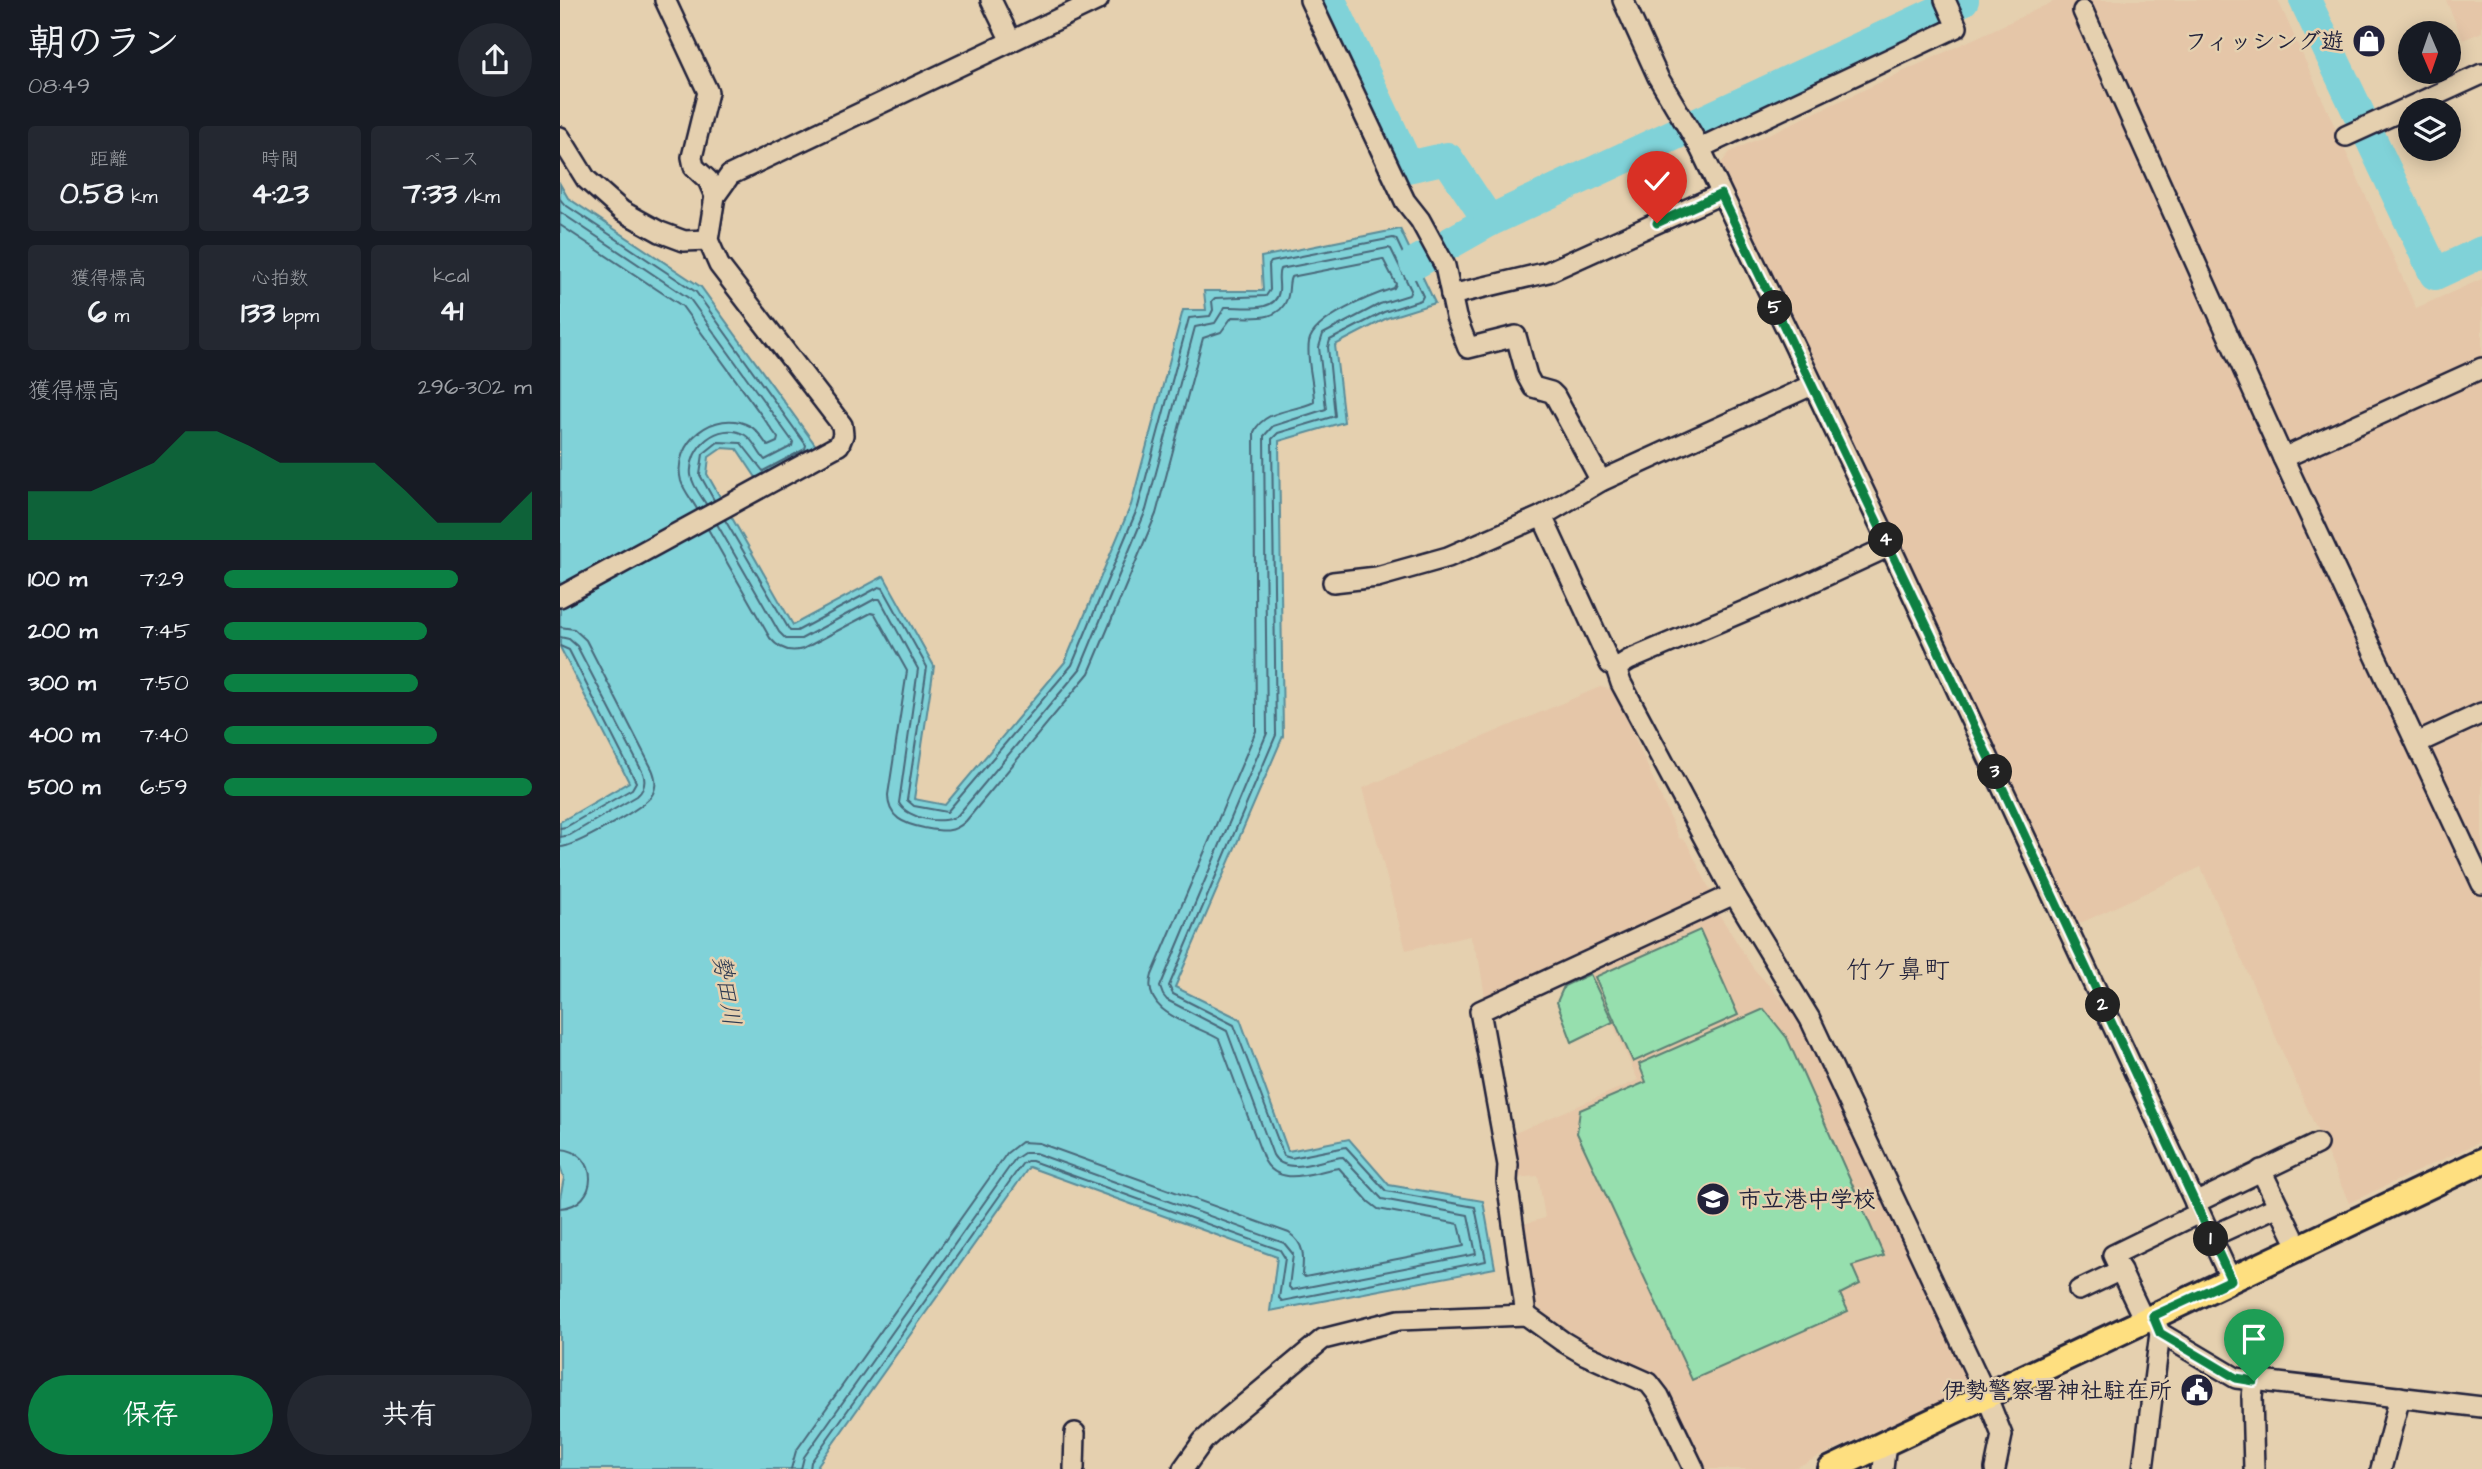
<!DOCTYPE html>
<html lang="ja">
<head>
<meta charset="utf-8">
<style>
	body { margin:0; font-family:"Architects Daughter","Klee One",sans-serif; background:#242831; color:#f1f3f6; height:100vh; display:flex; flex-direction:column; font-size:26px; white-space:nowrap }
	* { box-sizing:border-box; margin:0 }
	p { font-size:23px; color:#9ea1a6 }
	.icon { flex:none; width:38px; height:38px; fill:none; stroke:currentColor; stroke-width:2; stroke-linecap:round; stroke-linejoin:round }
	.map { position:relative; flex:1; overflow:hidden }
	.panel { display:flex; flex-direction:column; background:#171b24; width:560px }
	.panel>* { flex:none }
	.needle { width:46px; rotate:178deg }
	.controls { position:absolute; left:1838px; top:21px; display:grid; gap:14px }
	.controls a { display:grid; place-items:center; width:63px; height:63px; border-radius:50%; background:#171b24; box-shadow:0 4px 18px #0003; font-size:35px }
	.pin { position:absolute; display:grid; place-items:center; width:60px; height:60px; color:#fff; margin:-72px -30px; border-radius:50% 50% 50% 0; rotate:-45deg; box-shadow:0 0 7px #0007 }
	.pin .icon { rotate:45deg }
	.km { position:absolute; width:35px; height:35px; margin:-18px; border-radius:50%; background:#222; color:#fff; font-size:19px; line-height:35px; text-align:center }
	.round { display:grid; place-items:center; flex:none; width:74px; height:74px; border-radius:37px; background:#242831 }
	.head { display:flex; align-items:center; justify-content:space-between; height:119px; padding:0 28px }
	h1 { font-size:38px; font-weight:800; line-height:52px }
	.stats { display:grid; grid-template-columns:repeat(3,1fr); gap:10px; height:119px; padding:7px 28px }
	.stats div { display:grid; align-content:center; border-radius:7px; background:#242831; text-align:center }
	.stats b { font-size:30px; font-weight:800 }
	.stats small { font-size:19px; font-weight:400 }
	.stats p { font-size:19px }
	.chart { height:196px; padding:14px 28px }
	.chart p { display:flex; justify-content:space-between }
	.chart svg { width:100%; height:126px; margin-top:7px; fill:#0b8043; opacity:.7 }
	.primary-button { display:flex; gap:14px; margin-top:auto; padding:14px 28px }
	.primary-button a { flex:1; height:80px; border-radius:42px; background:#0b8043; color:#fff; font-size:28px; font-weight:800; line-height:80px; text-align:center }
	.primary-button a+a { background:#242831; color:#f1f3f6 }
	ul { padding:0 28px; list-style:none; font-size:23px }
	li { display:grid; grid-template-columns:112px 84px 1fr; align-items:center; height:52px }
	li i { height:18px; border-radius:9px; background:#0b8043 }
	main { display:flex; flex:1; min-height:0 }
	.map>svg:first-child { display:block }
	.built { fill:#e5c6a8 }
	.green { fill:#96dfae; stroke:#5c8074; stroke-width:2 }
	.water { fill:#80d2d8; stroke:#5a8c99; stroke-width:2 }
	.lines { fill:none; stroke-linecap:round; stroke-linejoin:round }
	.shore { stroke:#48687a; stroke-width:2 }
	.river { stroke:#80d2d8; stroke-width:32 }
	.minor-casing { stroke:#22223b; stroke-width:24 }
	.major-casing { stroke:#22223b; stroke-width:30 }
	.minor { stroke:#e5d0af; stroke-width:19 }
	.major { stroke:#fedf80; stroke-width:24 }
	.route-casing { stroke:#fff; stroke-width:14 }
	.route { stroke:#0b8043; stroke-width:9 }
	.labels { text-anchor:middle; stroke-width:5; stroke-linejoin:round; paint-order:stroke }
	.poi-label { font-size:23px; font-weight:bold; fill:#22223b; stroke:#e5d0af; text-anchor:end }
	.water-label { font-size:24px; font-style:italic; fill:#303c53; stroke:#e5d0af }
	.quarter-label { font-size:26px; fill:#22223b; stroke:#e5d0af }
</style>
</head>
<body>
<main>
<section class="panel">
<div class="head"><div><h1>朝のラン</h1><p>08:49</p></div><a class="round"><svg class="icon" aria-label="share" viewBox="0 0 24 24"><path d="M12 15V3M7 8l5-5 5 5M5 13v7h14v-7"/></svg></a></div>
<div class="stats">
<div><p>距離</p><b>0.58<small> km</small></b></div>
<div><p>時間</p><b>4:23</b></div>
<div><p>ペース</p><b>7:33<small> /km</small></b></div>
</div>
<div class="stats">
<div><p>獲得標高</p><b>6<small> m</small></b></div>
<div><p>心拍数</p><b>133<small> bpm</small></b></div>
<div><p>kcal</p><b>41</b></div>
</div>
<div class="chart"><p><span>獲得標高</span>296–302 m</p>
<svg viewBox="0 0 160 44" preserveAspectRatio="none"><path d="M0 44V27L10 27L20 27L30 22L40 17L50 6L60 6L70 11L80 17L90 17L100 17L110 17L120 27L130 38L140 38L150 38L160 27V44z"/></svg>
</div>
<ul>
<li><b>100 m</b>7:29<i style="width:76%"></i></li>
<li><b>200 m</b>7:45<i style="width:66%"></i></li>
<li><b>300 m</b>7:50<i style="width:63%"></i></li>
<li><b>400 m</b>7:40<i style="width:69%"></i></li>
<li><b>500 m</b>6:59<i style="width:100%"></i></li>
</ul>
<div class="primary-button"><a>保存</a><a>共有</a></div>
</section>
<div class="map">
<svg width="1922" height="1469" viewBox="0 0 1922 1469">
	<rect width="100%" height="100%" fill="#e5d0af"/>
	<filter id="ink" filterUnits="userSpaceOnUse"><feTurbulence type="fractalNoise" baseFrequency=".0143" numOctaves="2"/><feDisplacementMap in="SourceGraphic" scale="14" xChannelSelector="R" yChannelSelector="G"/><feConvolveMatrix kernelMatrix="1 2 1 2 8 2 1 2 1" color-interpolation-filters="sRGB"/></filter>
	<g filter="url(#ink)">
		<g class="built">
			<path d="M1497,0H1718L1856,308L1922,279V1141L1789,1203L1641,867L1512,927L1159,166L1170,152Z"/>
			<path d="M1886,0H1922V32L1903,40Z"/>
			<path d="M1040,687L1054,690L1119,838L1126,841L1151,892L1148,900L926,1003L919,961L910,936L846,950L803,788Z"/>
			<path d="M1159,914L1193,968L1240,1020L1414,1386L1232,1469H1142L1105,1392L1015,1340L987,1318L971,1300L960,1225L985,1218L978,1176L954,1178L948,1136L1078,1080L1030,974Z"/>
		</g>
		<g class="green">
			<path d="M1140,930L1178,1015L1073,1062L1035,977Z"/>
			<path d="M1030,974L1053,1022L1012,1042L997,1002L1004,986Z"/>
			<path d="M1204,1009L1227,1038L1324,1256L1292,1266L1300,1284L1280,1294L1288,1311L1132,1380L1017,1133L1020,1110L1086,1082L1079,1064Z"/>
		</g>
		<path class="water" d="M0,184L8,198L141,287L259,450L199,482L177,449L162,448L149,457L147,474L233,625L324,576L374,666L354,799L385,805L505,662L571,505L623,310H646L644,291H703L701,257L840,229L875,303L827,318L775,345L784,422L719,441L723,736L615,987L680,1019L728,1151L789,1139L829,1185L923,1201L935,1268L710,1311L717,1257L469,1167L255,1469H0V1198L4,1178L0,1166V822L69,782L0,647Z"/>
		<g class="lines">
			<g class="shore">
				<path d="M0,199L4,204L136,292L246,445L245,449L203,471L181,443L158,442L143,454L140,475L154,500"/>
				<path d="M0,212L130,299L233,442L232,446L205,460C198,453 194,440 185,435C158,420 128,448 131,475C132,485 141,496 146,504"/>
				<path d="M0,225L122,306L218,438L217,442L208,446C202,439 198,430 190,426C155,407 111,443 121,481C124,491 132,500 137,509"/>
				<path d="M165,520L230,631H237L319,587L323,588L367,667L347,800L354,806L387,812L512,665L578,507L629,318L650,316L653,310L652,301L655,298L706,296L710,290L709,265L711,262L833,238L836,239L863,296L861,300L824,312L770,340L768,347L775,416L718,433L712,439L716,735L609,986L613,994L674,1025L724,1156L731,1158L786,1147L826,1191L915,1207L926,1261L722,1301L719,1298L725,1258L720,1250L472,1161H467L462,1164L251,1462L250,1469"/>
				<path d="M157,524L219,632L226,639H241L315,599H320L358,669L339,803C347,819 384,826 398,815L520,669L586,510L635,327L655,323L665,307C681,306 716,314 719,291C720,283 717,276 720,269L828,248L831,249L851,290L849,295L820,304L763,334L759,347L766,409L713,426L704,436L707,733L600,987L603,995L607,1000L667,1031L713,1155C726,1178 763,1158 783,1157L822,1199L908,1215L916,1254L732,1290L729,1287L733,1254L724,1243L475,1153H464L455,1159L244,1457L241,1469"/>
				<path d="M148,529L210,638C219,649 230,653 243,649L311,613L315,614L347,671L328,795C328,818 344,824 364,828C381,831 393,834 406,821L529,673L596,514L643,338L661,332L672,317C692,317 719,322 727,299C730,291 728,284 731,277L823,259L836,284L834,288C813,295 753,318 749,342C746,361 754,382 754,402C734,412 705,409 694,432L696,731L592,975C580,1013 634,1024 659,1039L704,1160C720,1189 754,1171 779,1168L809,1202L818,1209L899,1224L904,1246L745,1277L742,1274C744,1257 745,1244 729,1233L479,1143L461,1142L447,1153L236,1451L231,1469"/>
				<path d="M0,627L14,629L26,640L92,769C96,778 97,787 92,795C84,808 14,847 0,847"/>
				<path d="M0,637L9,639L17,646L83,773C86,782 84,790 77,796L10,835L0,837"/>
				<path d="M0,646L9,650L76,782L72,789L6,827L0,828"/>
				<path d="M0,1149C40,1151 40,1206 0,1208"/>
			</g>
			<g class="river">
				<path d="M770,0L848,167L887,158L929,221L855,263"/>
				<path d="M1745,0L1875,274L1922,252"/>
				<path d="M929,221L1403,0"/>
			</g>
			<defs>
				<g id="minor">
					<path d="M105,0L148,92L132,157L134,167L148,180L155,196"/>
					<path d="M431,0L451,41"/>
					<path d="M750,0L845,201L860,220L885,266L896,317L908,348L956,336L967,376L973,387L991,392L995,396L1041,481"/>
					<path d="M1063,0L1098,77L1140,148L1330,546L1671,1280"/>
					<path d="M1523,11L1723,458L1922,884"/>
					<path d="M1786,136L1922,74"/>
					<path d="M0,137L26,179L62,211L100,232L124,241L148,240"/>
					<path d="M1140,148L1397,27L1385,0"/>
					<path d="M891,295L988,272L1161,194"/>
					<path d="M1723,458L1922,368"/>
					<path d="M982,516L1050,664L1056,668L1061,683L1174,894L1250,1019L1426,1395L1442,1435L1435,1469"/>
					<path d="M773,582L817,577L888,557L982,516L1041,481L1252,385"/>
					<path d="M0,597L279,445L283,435L282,425L159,265L148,240L155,196L170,175L538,0"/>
					<path d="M1056,668L1069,660L1241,587L1330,546"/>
					<path d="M1857,743L1922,713"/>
					<path d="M1701,1170L1733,1236"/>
					<path d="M1635,1203L1757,1144"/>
					<path d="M1650,1237L1718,1206"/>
					<path d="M1519,1290L1561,1270"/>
					<path d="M966,1315L947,1181L948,1165L920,1011L1174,894"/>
					<path d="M1584,1320L1553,1255L1639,1213"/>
					<path d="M1600,1333L1676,1378L1922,1407"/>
					<path d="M1694,1381L1692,1397L1694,1469"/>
					<path d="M514,1469L515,1433"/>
					<path d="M623,1469L643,1441L667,1419L763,1339L839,1320L966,1315L1002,1341L1024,1354L1089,1383L1099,1396L1134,1469"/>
					<path d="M1323,1469L1326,1443"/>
					<path d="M1583,1469L1600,1333L1596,1323"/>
					<path d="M1821,1469L1840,1397"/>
				</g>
				<path id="major" d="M1271,1469L1922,1161"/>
			</defs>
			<use href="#minor" class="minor-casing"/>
			<use href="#major" class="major-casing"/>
			<use href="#minor" class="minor"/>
			<use href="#major" class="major"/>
		</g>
	</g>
	<g class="lines" filter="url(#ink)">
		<defs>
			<path id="route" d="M1097,223L1161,194L1391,677L1671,1280L1593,1316L1600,1333L1676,1378L1694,1381"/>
		</defs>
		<use href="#route" class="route-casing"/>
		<use href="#route" class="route"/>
	</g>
	<defs>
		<symbol id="shop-disc" viewBox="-11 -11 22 22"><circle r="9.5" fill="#22223b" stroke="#e5d0af"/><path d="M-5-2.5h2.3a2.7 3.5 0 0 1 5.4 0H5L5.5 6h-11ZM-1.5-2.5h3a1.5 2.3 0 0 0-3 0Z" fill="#fff"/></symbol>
		<symbol id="school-disc" viewBox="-11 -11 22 22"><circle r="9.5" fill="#22223b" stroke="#e5d0af"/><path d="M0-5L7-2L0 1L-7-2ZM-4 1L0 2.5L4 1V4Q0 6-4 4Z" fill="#fff"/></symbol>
		<symbol id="civic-disc" viewBox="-11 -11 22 22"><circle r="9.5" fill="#22223b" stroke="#e5d0af"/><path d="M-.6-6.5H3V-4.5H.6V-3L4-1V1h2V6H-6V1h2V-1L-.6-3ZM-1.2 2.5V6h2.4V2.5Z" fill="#fff"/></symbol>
	</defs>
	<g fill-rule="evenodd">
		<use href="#shop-disc" x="1790" y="22" width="38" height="38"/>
		<use href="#school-disc" x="1134" y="1180" width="38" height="38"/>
		<use href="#civic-disc" x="1618" y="1371" width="38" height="38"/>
	</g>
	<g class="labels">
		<g class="poi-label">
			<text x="1784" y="49">フィッシング遊</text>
			<text x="1178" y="1207" text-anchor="start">市立港中学校</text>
			<text x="1612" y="1398">伊勢警察署神社駐在所</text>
		</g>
		<g class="water-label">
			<text transform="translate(167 990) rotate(81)" y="8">勢田川</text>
		</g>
		<g class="quarter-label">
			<text x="1338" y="978">竹ケ鼻町</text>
		</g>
	</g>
</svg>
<div class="controls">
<a><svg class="needle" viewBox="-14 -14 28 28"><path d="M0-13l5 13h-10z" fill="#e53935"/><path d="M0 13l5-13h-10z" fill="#9ea1a6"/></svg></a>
<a><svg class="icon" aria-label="layers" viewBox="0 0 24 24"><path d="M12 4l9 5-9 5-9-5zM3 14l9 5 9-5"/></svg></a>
</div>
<div class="pin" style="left:1694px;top:1381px;background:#1e9e55"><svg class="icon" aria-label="arrive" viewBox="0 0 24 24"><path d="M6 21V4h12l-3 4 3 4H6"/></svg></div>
<div class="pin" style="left:1097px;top:223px;background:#d93025"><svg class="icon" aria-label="check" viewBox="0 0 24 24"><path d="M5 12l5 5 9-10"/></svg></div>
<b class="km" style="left:1651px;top:1239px">1</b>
<b class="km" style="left:1543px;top:1005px">2</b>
<b class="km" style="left:1435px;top:772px">3</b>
<b class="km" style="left:1326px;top:540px">4</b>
<b class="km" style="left:1215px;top:308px">5</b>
</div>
</main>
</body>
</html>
